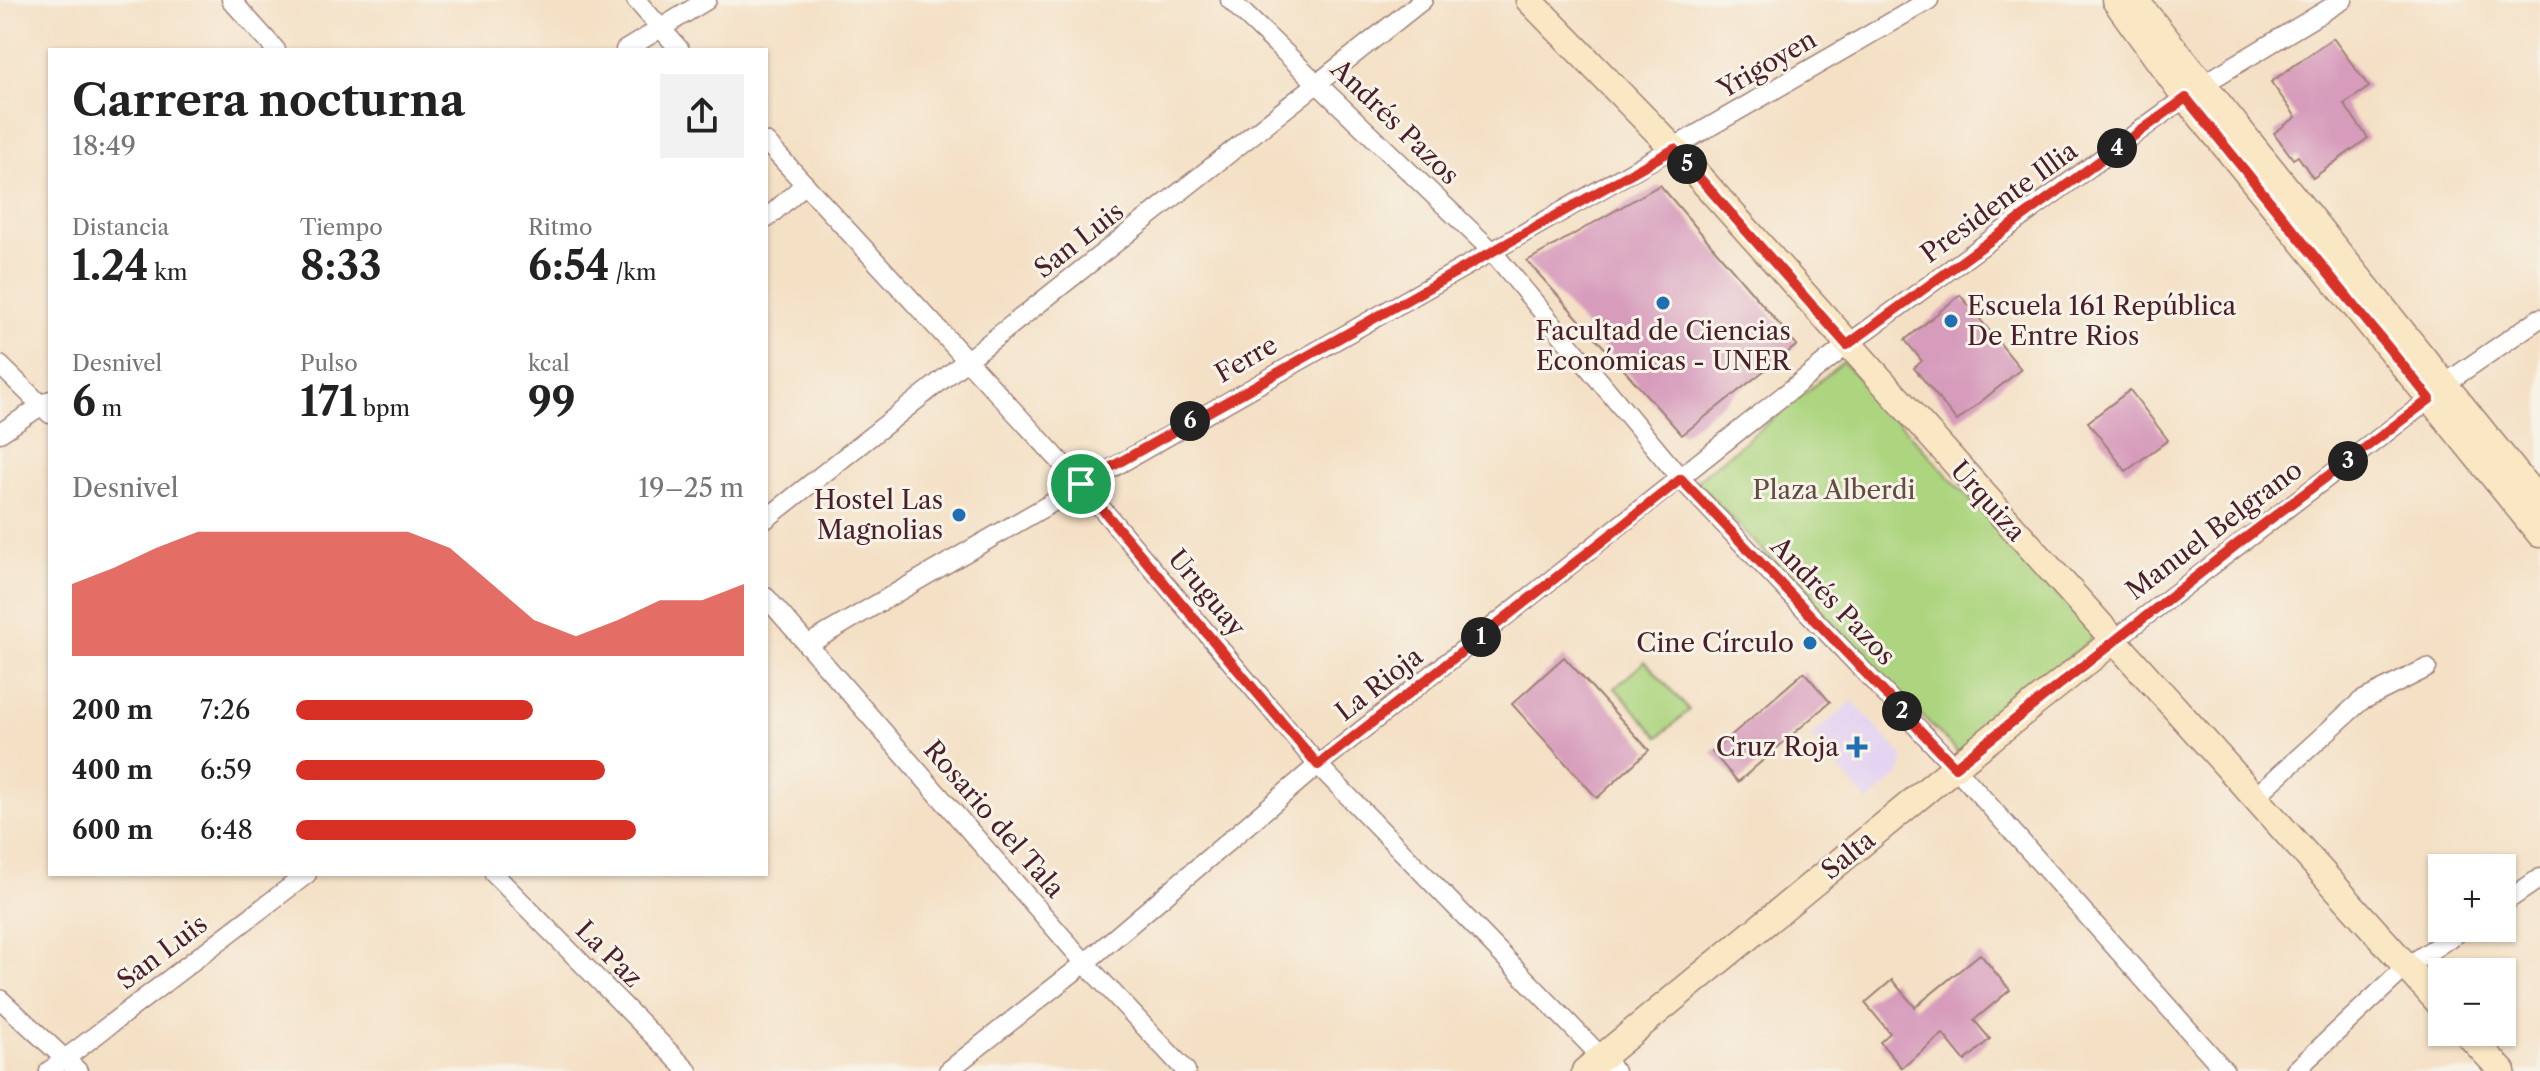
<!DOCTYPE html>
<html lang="es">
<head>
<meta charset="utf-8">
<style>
	body { margin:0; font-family:"Libre Caslon Text",serif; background:#f2f2f2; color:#222; height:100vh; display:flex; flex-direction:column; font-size:30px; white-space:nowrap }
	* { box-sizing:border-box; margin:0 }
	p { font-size:26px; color:#767676 }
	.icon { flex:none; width:44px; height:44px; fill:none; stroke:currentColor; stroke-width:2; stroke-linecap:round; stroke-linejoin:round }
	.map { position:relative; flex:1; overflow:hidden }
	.panel { position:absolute; left:48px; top:48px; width:720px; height:828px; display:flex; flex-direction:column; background:#fff; border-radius:0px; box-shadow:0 2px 6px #0004 }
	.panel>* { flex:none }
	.tools { position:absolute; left:2428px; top:854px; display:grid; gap:16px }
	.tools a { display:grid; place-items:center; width:88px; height:88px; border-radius:0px; background:#fff; box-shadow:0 2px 6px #0004; font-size:40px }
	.pin { position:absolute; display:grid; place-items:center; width:68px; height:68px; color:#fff; margin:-34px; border:4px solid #fff; border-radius:50%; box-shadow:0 2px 8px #0007 }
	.km { position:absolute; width:40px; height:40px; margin:-20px; border-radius:50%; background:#222; color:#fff; font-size:22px; line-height:40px; text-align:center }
	.round { display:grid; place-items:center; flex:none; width:84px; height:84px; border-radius:0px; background:#f2f2f2 }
	.summary { display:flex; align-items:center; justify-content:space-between; height:136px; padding:0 24px }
	h1 { font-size:44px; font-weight:800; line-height:60px }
	.figures { display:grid; grid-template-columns:repeat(3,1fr); gap:12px; height:136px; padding:8px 24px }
	.figures div { display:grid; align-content:center }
	.figures b { font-size:40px; font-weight:800 }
	.figures small { font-size:22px; font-weight:400 }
	.figures p { font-size:22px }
	.chart { height:224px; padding:16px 24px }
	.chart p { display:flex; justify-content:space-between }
	.chart svg { width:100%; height:144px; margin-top:8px; fill:#d93025; opacity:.7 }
	ul { padding:0 24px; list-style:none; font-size:26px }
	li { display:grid; grid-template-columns:128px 96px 1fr; align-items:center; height:60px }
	li i { height:20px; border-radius:10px; background:#d93025 }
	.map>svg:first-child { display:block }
	.built { fill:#e4d3f2 }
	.green { fill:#add580; stroke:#7c7a56; stroke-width:2 }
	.building { fill:#d79cbc }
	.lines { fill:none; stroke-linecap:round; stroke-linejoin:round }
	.street-casing { stroke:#9f8078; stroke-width:21 }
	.secondary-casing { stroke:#9f8078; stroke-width:29 }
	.street { stroke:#fff; stroke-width:18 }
	.secondary { stroke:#fae7c3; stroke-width:26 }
	.route-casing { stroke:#fff; stroke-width:16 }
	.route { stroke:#d93025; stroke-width:10 }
	.poi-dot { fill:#1f6fb2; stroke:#f7f3e8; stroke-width:3 }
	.labels { text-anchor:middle; stroke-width:6; stroke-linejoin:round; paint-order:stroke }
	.street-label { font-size:26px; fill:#4a1f2b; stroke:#f7f3e8 }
	.poi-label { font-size:26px; fill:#4a1f2b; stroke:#f7f3e8; text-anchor:end }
	.park-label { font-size:26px; fill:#634c40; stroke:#f7f3e8 }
</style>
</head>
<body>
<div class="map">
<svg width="2540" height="1071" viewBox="0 0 2540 1071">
	<rect width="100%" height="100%" fill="#f7f3e8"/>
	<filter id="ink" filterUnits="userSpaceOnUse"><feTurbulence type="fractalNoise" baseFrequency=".0125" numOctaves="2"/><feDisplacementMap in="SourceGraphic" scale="16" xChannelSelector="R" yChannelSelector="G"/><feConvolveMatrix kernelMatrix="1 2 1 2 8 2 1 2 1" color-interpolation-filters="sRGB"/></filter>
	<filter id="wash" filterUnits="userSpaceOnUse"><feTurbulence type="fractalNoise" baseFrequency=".006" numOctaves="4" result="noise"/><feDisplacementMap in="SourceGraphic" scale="32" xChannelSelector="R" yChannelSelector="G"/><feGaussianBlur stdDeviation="1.8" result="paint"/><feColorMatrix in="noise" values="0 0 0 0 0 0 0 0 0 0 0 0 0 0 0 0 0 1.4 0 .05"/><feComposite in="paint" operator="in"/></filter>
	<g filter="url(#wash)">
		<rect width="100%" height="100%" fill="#f4e0c5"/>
		<path class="built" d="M1852,701L1903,756L1901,773L1868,802L1811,737Z"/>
		<g class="green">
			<path d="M1843,362L2095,635L1958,753L1696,481Z"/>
			<path d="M1645,661L1689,710L1659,737L1615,688Z"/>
		</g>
		<g id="blocks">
			<g class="building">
				<path d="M2333,38L2369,87L2344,104L2368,138L2313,178L2298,156L2293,159L2274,133L2296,117L2271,82Z"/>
				<path d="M1660,185L1797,345L1682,435L1527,261Z"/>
				<path d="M1960,295L2021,369L1957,421L1914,368L1922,361L1905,340Z"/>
				<path d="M2130,390L2168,440L2126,471L2088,422Z"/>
				<path d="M1564,657L1649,750L1597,798L1512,704Z"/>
				<path d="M1804,672L1830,702L1738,782L1712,752Z"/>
				<path d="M1980,954L2010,990L1974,1020L1990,1039L1965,1061L1943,1034L1902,1068L1880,1042L1890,1033L1865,1003L1892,980L1915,1007Z"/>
			</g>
		</g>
	</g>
	<g filter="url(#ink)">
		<use href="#blocks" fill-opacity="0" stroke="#9f8078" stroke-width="2"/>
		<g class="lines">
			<defs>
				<g id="street">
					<path d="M231,0L276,50"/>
					<path d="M636,0L680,50"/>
					<path d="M1230,0L1491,250L1681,479L1955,767L2225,1071"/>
					<path d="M625,50L707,0"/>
					<path d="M766,142L1081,484L1318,765L1615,1071"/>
					<path d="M766,219L805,184"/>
					<path d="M0,365L50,414"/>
					<path d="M0,433L50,400"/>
					<path d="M766,519L1423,0"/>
					<path d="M766,597L1085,963L1186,1071"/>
					<path d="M2113,641L2430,399L2443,385L2540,318"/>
					<path d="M807,645C1179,426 1556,218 1929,0"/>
					<path d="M2254,798L2361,701L2427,668"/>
					<path d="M494,874L688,1071"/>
					<path d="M2502,904L2540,878"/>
					<path d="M0,999L78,1071"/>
					<path d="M49,1071L307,874"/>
					<path d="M948,1071L1085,963L1318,765L1847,345L2202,85L2343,0"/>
					<path d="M2295,1071L2406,967L2465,928"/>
				</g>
				<g id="secondary">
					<path d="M1529,0L1674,149L2442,1006"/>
					<path d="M2115,0L2186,98L2540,534"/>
					<path d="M2139,5L2540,503"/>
					<path d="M2466,1032L2502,1071"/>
					<path d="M1585,1071L1955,767L2113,641"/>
				</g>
			</defs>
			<use href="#street" class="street-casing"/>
			<use href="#secondary" class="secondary-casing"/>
			<use href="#street" class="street"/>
			<use href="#secondary" class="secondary"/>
		</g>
	</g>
	<g class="lines" filter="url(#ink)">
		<defs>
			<path id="route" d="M2186,98L2430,399L2240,542L1955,767L1681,479L1318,765L1081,484L1674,149L1847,345Z"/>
		</defs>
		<use href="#route" class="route-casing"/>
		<use href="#route" class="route"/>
	</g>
	<g class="poi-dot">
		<circle cx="1663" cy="303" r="8"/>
		<circle cx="1951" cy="321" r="8"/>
		<circle cx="959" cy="515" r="8"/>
		<circle cx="1810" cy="643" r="8"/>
		<path d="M1853 735h8v8h8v8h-8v8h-8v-8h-8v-8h8z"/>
	</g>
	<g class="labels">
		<g class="street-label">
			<text transform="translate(1767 64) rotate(-30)" y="9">Yrigoyen</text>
			<text transform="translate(1395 122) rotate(44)" y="9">Andrés Pazos</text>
			<text transform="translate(1999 202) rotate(-36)" y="9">Presidente Illia</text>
			<text transform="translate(1079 240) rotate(-38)" y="9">San Luis</text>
			<text transform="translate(1246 359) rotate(-30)" y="9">Ferre</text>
			<text transform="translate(1988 501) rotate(48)" y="9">Urquiza</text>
			<text transform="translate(2214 530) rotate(-37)" y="9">Manuel Belgrano</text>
			<text transform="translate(1207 593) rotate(50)" y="9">Uruguay</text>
			<text transform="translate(1833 601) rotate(46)" y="9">Andrés Pazos</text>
			<text transform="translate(1379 684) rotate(-38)" y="9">La Rioja</text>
			<text transform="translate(994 819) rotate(49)" y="9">Rosario del Tala</text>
			<text transform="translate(1848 855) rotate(-39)" y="9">Salta</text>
			<text transform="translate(162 952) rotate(-37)" y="9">San Luis</text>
			<text transform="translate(609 954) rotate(45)" y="9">La Paz</text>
		</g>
		<g class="poi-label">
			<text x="1967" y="315" text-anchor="start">Escuela 161 República<tspan x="1967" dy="30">De Entre Rios</tspan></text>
			<text x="1663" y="340" text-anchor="middle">Facultad de Ciencias<tspan x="1663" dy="30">Económicas - UNER</tspan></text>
			<text x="943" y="509">Hostel Las<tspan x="943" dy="30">Magnolias</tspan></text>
			<text x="1794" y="652">Cine Círculo</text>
			<text x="1839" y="756">Cruz Roja</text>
		</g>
		<g class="park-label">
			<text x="1834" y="499">Plaza Alberdi</text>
		</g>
	</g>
</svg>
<div class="tools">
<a>+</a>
<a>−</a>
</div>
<div class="pin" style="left:1081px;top:484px;background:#1e9e55"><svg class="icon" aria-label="arrive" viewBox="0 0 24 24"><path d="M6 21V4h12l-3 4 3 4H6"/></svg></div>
<b class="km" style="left:1481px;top:637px">1</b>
<b class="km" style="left:1902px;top:711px">2</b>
<b class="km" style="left:2348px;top:461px">3</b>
<b class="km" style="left:2117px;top:148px">4</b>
<b class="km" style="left:1687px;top:164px">5</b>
<b class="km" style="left:1190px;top:421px">6</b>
<section class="panel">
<div class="summary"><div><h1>Carrera nocturna</h1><p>18:49</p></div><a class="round"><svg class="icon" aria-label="share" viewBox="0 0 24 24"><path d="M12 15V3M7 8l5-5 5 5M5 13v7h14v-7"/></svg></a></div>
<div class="figures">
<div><p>Distancia</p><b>1.24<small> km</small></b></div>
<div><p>Tiempo</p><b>8:33</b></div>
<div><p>Ritmo</p><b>6:54<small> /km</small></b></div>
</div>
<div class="figures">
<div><p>Desnivel</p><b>6<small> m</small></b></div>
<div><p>Pulso</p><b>171<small> bpm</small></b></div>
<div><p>kcal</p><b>99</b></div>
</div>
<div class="chart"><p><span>Desnivel</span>19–25 m</p>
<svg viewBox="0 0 160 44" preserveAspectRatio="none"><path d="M0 44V22L10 17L20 11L30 6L40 6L50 6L60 6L70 6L80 6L90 11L100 22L110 33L120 38L130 33L140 27L150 27L160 22V44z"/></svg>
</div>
<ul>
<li><b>200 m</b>7:26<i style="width:53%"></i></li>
<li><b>400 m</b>6:59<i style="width:69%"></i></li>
<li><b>600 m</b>6:48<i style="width:76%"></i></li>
</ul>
</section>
</div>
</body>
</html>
